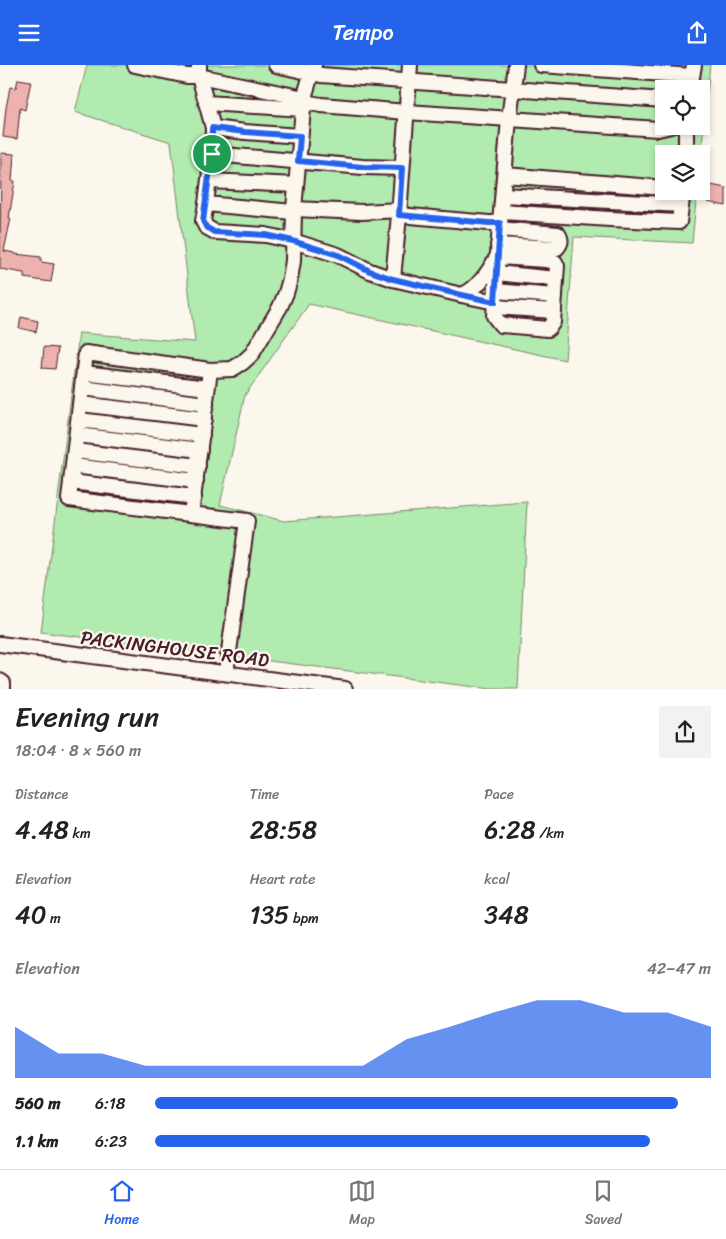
<!DOCTYPE html>
<html lang="en">
<head>
<meta charset="utf-8">
<style>
	body { margin:0; font-family:Sriracha,sans-serif; background:#f2f2f2; color:#222; height:100vh; display:flex; flex-direction:column; font-size:19px; white-space:nowrap }
	* { box-sizing:border-box; margin:0 }
	p { font-size:16px; color:#767676 }
	.icon { flex:none; width:28px; height:28px; fill:none; stroke:currentColor; stroke-width:2; stroke-linecap:round; stroke-linejoin:round }
	.map { position:relative; height:624px; overflow:hidden }
	.side { display:flex; flex-direction:column; background:#fff; flex:1 }
	.side>* { flex:none }
	.tools { position:absolute; left:655px; top:15px; display:grid; gap:10px }
	.tools a { display:grid; place-items:center; width:55px; height:55px; border-radius:0px; background:#fff; box-shadow:0 2px 8px #0003; font-size:25px }
	.pin { position:absolute; display:grid; place-items:center; width:42px; height:42px; color:#fff; margin:-21px; border:2px solid #fff; border-radius:50%; box-shadow:0 1px 5px #0007 }
	.round { display:grid; place-items:center; flex:none; width:52px; height:52px; border-radius:0px; background:#f2f2f2 }
	.overview { display:flex; align-items:center; justify-content:space-between; height:85px; padding:0 15px }
	h1 { font-size:28px; font-weight:600; line-height:38px }
	.metrics { display:grid; grid-template-columns:repeat(3,1fr); gap:8px; height:85px; padding:5px 15px }
	.metrics div { display:grid; align-content:center }
	.metrics b { font-size:25px; font-weight:600 }
	.metrics small { font-size:14px; font-weight:400 }
	.metrics p { font-size:14px }
	.chart { height:140px; padding:10px 15px }
	.chart p { display:flex; justify-content:space-between }
	.chart svg { width:100%; height:90px; margin-top:5px; fill:#2563eb; opacity:.7 }
	ul { padding:0 15px; list-style:none; font-size:16px }
	li { display:grid; grid-template-columns:80px 60px 1fr; align-items:center; height:38px }
	li i { height:12px; border-radius:6px; background:#2563eb }
	header { display:flex; justify-content:space-between; align-items:center; height:65px; padding:0 15px; background:#2563eb; color:#fff; font-size:22px; font-weight:600 }
	.dock { display:flex; justify-content:space-around; align-items:center; height:70px; border-top:1px solid #e0e0e0; background:#fff; font-size:14px; color:#767676 }
	.dock a { display:grid; justify-items:center; gap:2px }
	.dock .selected { color:#2563eb }
	.map>svg:first-child { display:block }
	.green { fill:#b1ebaf; stroke:#7e856d; fill-rule:evenodd }
	.building { fill:#eeb2ae; stroke:#4a1f2b }
	.lines { fill:none; stroke-linecap:round; stroke-linejoin:round }
	.minor-casing { stroke:#4a1f2b; stroke-width:18 }
	.minor { stroke:#fbf7ec; stroke-width:14 }
	.route-casing { stroke:#fff; stroke-width:10 }
	.route { stroke:#2563eb; stroke-width:6 }
	.labels { text-anchor:middle; stroke-width:4.5; stroke-linejoin:round; paint-order:stroke }
	.street-label { font-size:19px; fill:#4a1f2b; stroke:#fbf7ec }
</style>
</head>
<body>
<header><svg class="icon" aria-label="menu" viewBox="0 0 24 24"><path d="M4 6h16M4 12h16M4 18h16"/></svg>Tempo<svg class="icon" aria-label="share" viewBox="0 0 24 24"><path d="M12 15V3M7 8l5-5 5 5M5 13v7h14v-7"/></svg></header>
<div class="map">
<svg width="726" height="624" viewBox="0 0 726 624">
	<rect width="100%" height="100%" fill="#fbf7ec"/>
	<filter id="ink" filterUnits="userSpaceOnUse"><feTurbulence type="fractalNoise" baseFrequency=".02" numOctaves="2"/><feDisplacementMap in="SourceGraphic" scale="10" xChannelSelector="R" yChannelSelector="G"/><feConvolveMatrix kernelMatrix="1 2 1 2 8 2 1 2 1" color-interpolation-filters="sRGB"/></filter>
	<g filter="url(#ink)">
		<path class="green" d="M87,0H710L701,89H664V126H697L692,178L574,172L565,295L309,239L245,330L220,440L284,456L527,437L518,624H491L41,567L79,268L195,277L171,77L75,47ZM664,24H701V61H664Z"/>
		<g class="building">
			<path d="M18,14L31,16L25,45L20,43L17,74L3,72L6,43L10,22L16,23Z"/>
			<path d="M1,88L14,89L12,116H15L9,153H11L4,186L15,188V189L41,192V197L54,199L51,217L24,213V208L0,204Z"/>
			<path d="M711,120L726,123V141L707,137Z"/>
			<path d="M21,252L38,256L36,267L19,263Z"/>
			<path d="M44,282L58,283L55,304L42,303Z"/>
		</g>
		<g class="lines">
			<defs>
				<g id="minor">
					<path d="M135,0L187,11H199L304,33"/>
					<path d="M199,0V11L213,63L212,89L206,139L293,147"/>
					<path d="M276,0L321,10L664,35"/>
					<path d="M541,0L692,11"/>
					<path d="M690,24L694,0"/>
					<path d="M304,37L321,40L407,47L658,64L671,61"/>
					<path d="M206,38L303,44"/>
					<path d="M686,61V89"/>
					<path d="M213,63L245,67L300,71"/>
					<path d="M212,89L363,102L402,103"/>
					<path d="M505,110L664,123"/>
					<path d="M209,116L296,120"/>
					<path d="M503,130L681,140"/>
					<path d="M206,139L203,156L206,162L215,167L266,170L293,176L338,190L370,206L393,214L462,230L495,237"/>
					<path d="M294,144L362,147L400,145"/>
					<path d="M502,147L610,154L679,157L683,126"/>
					<path d="M399,150L489,158H500L509,54L516,0"/>
					<path d="M498,180L557,183C561,178 562,175 558,169L500,164"/>
					<path d="M496,208L556,214"/>
					<path d="M393,214L399,150L410,0"/>
					<path d="M496,226L555,231"/>
					<path d="M462,230C478,224 489,206 497,192L546,195L555,197L557,201L553,257L548,264L501,260L494,251L500,158"/>
					<path d="M495,242L554,246"/>
					<path d="M210,305L86,288L69,434L247,456L226,608"/>
					<path d="M84,308L207,323"/>
					<path d="M82,323L206,339"/>
					<path d="M81,339L204,354"/>
					<path d="M79,355L202,370"/>
					<path d="M77,370L200,385"/>
					<path d="M75,386L198,401"/>
					<path d="M73,401L196,416"/>
					<path d="M71,417L194,432"/>
					<path d="M191,449L210,305L232,304L242,298L252,289L280,242L286,228L290,214L293,196L294,144L303,44L304,33L314,0"/>
					<path d="M0,579L345,624"/>
					<path d="M0,616L3,618V624"/>
				</g>
			</defs>
			<use href="#minor" class="minor-casing"/>
			<use href="#minor" class="minor"/>
		</g>
	</g>
	<g class="lines" filter="url(#ink)">
		<defs>
			<path id="route" d="M212,63L245,67L300,71L298,96L363,102L402,103L399,150L489,158H500L495,237L462,230L393,214L370,206L338,190L293,176L266,170L214,167L206,162L203,156L212,89Z"/>
		</defs>
		<use href="#route" class="route-casing"/>
		<use href="#route" class="route"/>
	</g>
	<g class="labels">
		<g class="street-label">
			<text transform="translate(175 583) rotate(7)" y="7">PACKINGHOUSE ROAD</text>
		</g>
	</g>
</svg>
<div class="tools">
<a><svg class="icon" aria-label="locate" viewBox="0 0 24 24"><circle cx="12" cy="12" r="6"/><path d="M12 2v4M12 18v4M2 12h4M18 12h4"/></svg></a>
<a><svg class="icon" aria-label="layers" viewBox="0 0 24 24"><path d="M12 4l9 5-9 5-9-5zM3 14l9 5 9-5"/></svg></a>
</div>
<div class="pin" style="left:212px;top:89px;background:#1e9e55"><svg class="icon" aria-label="arrive" viewBox="0 0 24 24"><path d="M6 21V4h12l-3 4 3 4H6"/></svg></div>
</div>
<section class="side">
<div class="overview"><div><h1>Evening run</h1><p>18:04 · 8 × 560 m</p></div><a class="round"><svg class="icon" aria-label="share" viewBox="0 0 24 24"><path d="M12 15V3M7 8l5-5 5 5M5 13v7h14v-7"/></svg></a></div>
<div class="metrics">
<div><p>Distance</p><b>4.48<small> km</small></b></div>
<div><p>Time</p><b>28:58</b></div>
<div><p>Pace</p><b>6:28<small> /km</small></b></div>
</div>
<div class="metrics">
<div><p>Elevation</p><b>40<small> m</small></b></div>
<div><p>Heart rate</p><b>135<small> bpm</small></b></div>
<div><p>kcal</p><b>348</b></div>
</div>
<div class="chart"><p><span>Elevation</span>42–47 m</p>
<svg viewBox="0 0 160 44" preserveAspectRatio="none"><path d="M0 44V19L10 32L20 32L30 38L40 38L50 38L60 38L70 38L80 38L90 25L100 19L110 12L120 6L130 6L140 12L150 12L160 19V44z"/></svg>
</div>
<ul>
<li><b>560 m</b>6:18<i style="width:94%"></i></li>
<li><b>1.1 km</b>6:23<i style="width:89%"></i></li>
</ul>
</section>
<nav class="dock">
<a class="selected"><svg class="icon" aria-label="home" viewBox="0 0 24 24"><path d="M3 11l9-7 9 7M6 9v11h12V9"/></svg>Home</a>
<a><svg class="icon" aria-label="map" viewBox="0 0 24 24"><path d="M3 6l6-2 6 2 6-2v14l-6 2-6-2-6 2zM9 4v14M15 6v14"/></svg>Map</a>
<a><svg class="icon" aria-label="saved" viewBox="0 0 24 24"><path d="M7 4h10v16l-5-4-5 4z"/></svg>Saved</a>
</nav>
</body>
</html>
